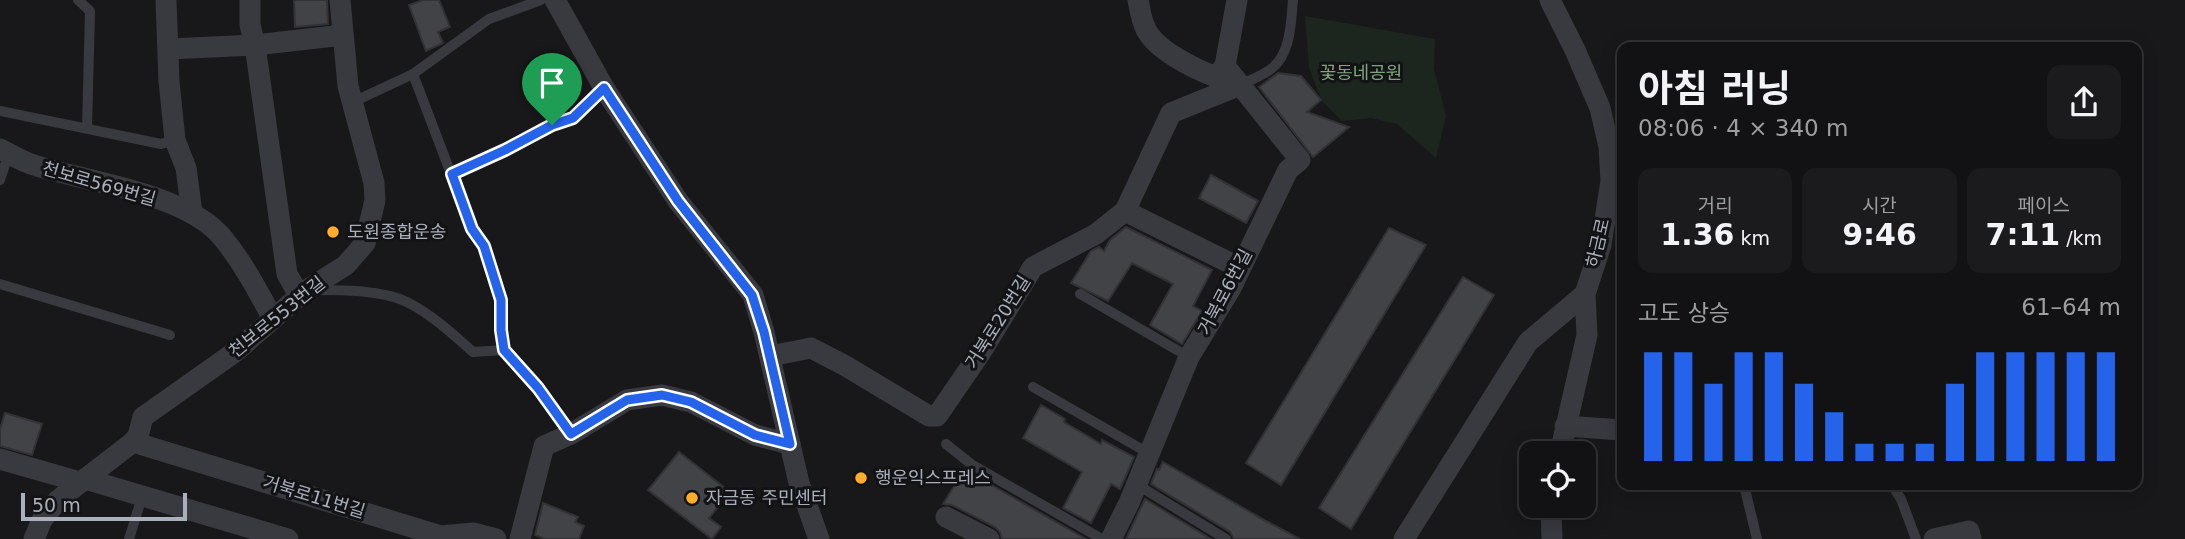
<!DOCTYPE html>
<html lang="ko">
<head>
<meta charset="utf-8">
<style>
	body { margin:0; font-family:"DejaVu Sans","Noto Sans KR",sans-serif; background:#1b1b1d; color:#f1f3f6; height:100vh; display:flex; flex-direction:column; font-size:26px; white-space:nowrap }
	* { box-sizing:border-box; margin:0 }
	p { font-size:23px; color:#9c9ea0 }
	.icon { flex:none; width:38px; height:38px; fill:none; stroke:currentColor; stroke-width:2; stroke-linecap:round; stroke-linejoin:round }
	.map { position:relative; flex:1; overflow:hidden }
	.details { position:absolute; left:1617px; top:42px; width:525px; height:448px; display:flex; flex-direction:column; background:#121214; border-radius:14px; box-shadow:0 4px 18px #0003,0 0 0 2px #313234 }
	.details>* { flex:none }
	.tools { position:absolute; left:1519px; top:441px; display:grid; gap:14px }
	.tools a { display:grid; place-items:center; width:77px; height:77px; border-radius:14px; background:#121214; box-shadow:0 4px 18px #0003,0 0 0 2px #313234; font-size:35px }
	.scale { position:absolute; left:21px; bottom:18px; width:166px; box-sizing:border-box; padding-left:7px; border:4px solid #a9afbb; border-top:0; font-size:19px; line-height:24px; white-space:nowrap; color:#a9afbb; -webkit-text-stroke:5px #131315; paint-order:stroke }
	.pin { position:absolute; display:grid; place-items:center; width:60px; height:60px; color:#fff; margin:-72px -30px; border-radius:50% 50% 50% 0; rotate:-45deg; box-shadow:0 0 7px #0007 }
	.pin .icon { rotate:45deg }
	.round { display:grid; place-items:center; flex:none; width:74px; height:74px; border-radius:14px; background:#1b1b1d }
	.headline { display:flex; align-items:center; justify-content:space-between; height:119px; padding:0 21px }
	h1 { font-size:38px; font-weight:700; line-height:52px }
	.stats { display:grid; grid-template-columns:repeat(3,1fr); gap:10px; height:119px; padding:7px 21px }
	.stats div { display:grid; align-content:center; border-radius:14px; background:#1b1b1d; text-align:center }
	.stats b { font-size:30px; font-weight:700 }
	.stats small { font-size:19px; font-weight:400 }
	.stats p { font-size:19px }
	.chart { height:196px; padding:14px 21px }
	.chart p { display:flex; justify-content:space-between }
	.chart svg { width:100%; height:126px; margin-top:7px; stroke:#2563eb; stroke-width:6 }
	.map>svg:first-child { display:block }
	.green { fill:#1d261e }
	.building { fill:#424347; stroke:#323236; stroke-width:2 }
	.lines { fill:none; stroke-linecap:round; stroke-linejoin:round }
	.lane { stroke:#383a40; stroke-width:10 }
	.street { stroke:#383a40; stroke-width:21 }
	.route-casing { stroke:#fff; stroke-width:14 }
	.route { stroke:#2563eb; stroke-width:9 }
	.poi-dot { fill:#ffad2b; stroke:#131315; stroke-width:2.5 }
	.labels { text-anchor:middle; stroke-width:6; stroke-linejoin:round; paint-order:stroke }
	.park-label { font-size:18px; fill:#7ea77f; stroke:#131315 }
	.street-label { font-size:18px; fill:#a9afbb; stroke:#131315 }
	.poi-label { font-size:18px; fill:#a9afbb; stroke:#131315; text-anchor:start }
</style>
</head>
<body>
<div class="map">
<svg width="2185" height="539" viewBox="0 0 2185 539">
	<rect width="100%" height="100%" fill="#18181a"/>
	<path class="green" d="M1305,16L1435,39L1434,69L1446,116L1436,158L1397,124L1371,118L1342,121L1322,101L1309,68Z"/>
	<g class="building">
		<path d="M294,0H327L328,24L295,27Z"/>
		<path d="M423,0H439L450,27L438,32L443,43L426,51L409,5Z"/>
		<path d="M1278,73L1301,76L1321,100L1307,112L1349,127L1313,157L1259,87Z"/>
		<path d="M1211,175L1258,201L1246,223L1199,198Z"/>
		<path d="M1126,227L1212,270L1193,306L1202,311L1182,344L1150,325L1173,284L1132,263L1108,301L1071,283L1091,251L1099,247L1104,251L1110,240Z"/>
		<path d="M1389,228L1426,245L1281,485L1246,463Z"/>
		<path d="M1463,277L1494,295L1351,529L1319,508Z"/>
		<path d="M1041,405L1065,419L1064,422L1101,444L1102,440L1134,457L1120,489L1111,484L1091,523L1063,508L1082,472L1023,438Z"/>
		<path d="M5,413L42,424L32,455L0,446V429Z"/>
		<path d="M679,452L730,492L709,518L721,527L712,539L648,490Z"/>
		<path d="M1163,462L1266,521L1300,539H1234L1230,532L1151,484L1157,469L1159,470Z"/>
		<path d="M965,469L967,471L1086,539H1002L1000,532L995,527L952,505L943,504Z"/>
		<path d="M1145,499L1211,539H1126Z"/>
		<path d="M543,503L578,517L575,522L584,526L579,539H545L535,535Z"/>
	</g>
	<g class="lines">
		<g class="lane">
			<path d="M78,0L90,11L87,128"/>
			<path d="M1240,85C1250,80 1262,76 1271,69C1291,54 1291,22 1293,0"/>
			<path d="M353,102L413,74L489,19L541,0"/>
			<path d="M0,111L161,144L175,140"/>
			<path d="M452,174L505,150L552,125L573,118L604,88"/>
			<path d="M0,180L9,153"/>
			<path d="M0,284L170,335"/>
			<path d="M315,290C342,290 382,290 407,302C431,314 453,334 473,352L504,350C502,333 504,317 501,300C498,277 486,248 472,229L413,74"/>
			<path d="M1080,294L1189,357"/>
			<path d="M504,350L538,388L571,434"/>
			<path d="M1033,387L1150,454"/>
			<path d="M946,444L971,464L1102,539"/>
			<path d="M1136,484L1226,539"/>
			<path d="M1744,485L1757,539"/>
			<path d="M1892,485L1901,499L1916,539"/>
			<path d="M129,539L142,497"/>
		</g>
		<g class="street">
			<path d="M166,0L169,81L175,140L186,168L192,213"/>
			<path d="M250,0V25L255,45L287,274L299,295"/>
			<path d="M555,0L604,88L678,201L753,295L764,332L799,483L819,539"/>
			<path d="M1138,0C1140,9 1141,19 1145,27C1153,49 1195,69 1216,77L1225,66L1237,0"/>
			<path d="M1550,0L1575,50L1600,108L1609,147L1611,181L1601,245L1585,294L1587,335L1560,453"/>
			<path d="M169,49L255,45L343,35"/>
			<path d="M0,149C11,154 22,162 34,165C87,182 185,193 222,237C242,261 258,291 273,319"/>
			<path d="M1125,211L1240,268"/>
			<path d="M770,356L811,348L844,365L929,416H937L981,352L1033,267L1096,234L1125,211L1171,113L1240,85"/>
			<path d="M1565,426L1622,430"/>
			<path d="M133,442L441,536L473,533L496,539"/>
			<path d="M0,459L80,482"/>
			<path d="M85,479L288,539"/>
			<path d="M1551,506L1552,539"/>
			<path d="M946,517L989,539"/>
			<path d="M34,539L42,520L58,500L133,442L138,436L143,417L235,352L305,291L346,265L365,243L375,200L374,183L348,86L340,0"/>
			<path d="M520,539L544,446L571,434L627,400L662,395L691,402L755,435L790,444"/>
			<path d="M1111,539L1129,503L1189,357L1231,288L1288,170L1300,160L1225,66"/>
			<path d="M1404,539L1528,342L1585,294"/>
			<path d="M1934,539L1969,531L1971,539"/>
		</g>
	</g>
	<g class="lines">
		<defs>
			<path id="route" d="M604,88L678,201L752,295L764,332L790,444L755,435L691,402L662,395L627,400L571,434L538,388L504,350L501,330V300L484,246L472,229L452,174L505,150L552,125L573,118Z"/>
		</defs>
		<use href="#route" class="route-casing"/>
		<use href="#route" class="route"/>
	</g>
	<g class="poi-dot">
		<circle cx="333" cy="232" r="7"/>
		<circle cx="861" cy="478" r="7"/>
		<circle cx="692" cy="498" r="7"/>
	</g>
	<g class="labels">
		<g class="park-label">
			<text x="1361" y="79">꽃동네공원</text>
		</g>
		<g class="street-label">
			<text transform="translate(99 184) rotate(16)" y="6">천보로569번길</text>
			<text transform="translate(1598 243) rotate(-77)" y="6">하금로</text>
			<text transform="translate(1225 292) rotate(-62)" y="6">거북로6번길</text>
			<text transform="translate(277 317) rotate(-39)" y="6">천보로553번길</text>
			<text transform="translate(998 322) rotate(-58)" y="6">거북로20번길</text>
			<text transform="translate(314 497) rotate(17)" y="6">거북로11번길</text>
		</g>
		<g class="poi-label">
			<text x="347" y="238">도원종합운송</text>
			<text x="875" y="484">행운익스프레스</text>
			<text x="706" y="504">자금동 주민센터</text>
		</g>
	</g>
</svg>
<div class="tools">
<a><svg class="icon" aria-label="locate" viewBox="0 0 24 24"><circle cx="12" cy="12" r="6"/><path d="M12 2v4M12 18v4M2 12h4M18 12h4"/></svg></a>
</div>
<div class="scale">50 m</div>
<div class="pin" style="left:552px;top:125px;background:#1e9e55"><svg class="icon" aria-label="arrive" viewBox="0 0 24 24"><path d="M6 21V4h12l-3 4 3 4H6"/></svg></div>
<section class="details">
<div class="headline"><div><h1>아침 러닝</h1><p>08:06 · 4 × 340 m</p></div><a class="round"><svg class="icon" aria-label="share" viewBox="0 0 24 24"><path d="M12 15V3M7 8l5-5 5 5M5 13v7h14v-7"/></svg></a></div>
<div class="stats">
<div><p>거리</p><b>1.36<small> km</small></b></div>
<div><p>시간</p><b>9:46</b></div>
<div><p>페이스</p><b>7:11<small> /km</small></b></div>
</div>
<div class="chart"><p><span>고도 상승</span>61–64 m</p>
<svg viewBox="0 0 160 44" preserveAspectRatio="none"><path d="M5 44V6M15 44V6M25 44V17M35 44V6M45 44V6M55 44V17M65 44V27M75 44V38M85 44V38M95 44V38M105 44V17M115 44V6M125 44V6M135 44V6M145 44V6M155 44V6"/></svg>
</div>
</section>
</div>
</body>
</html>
